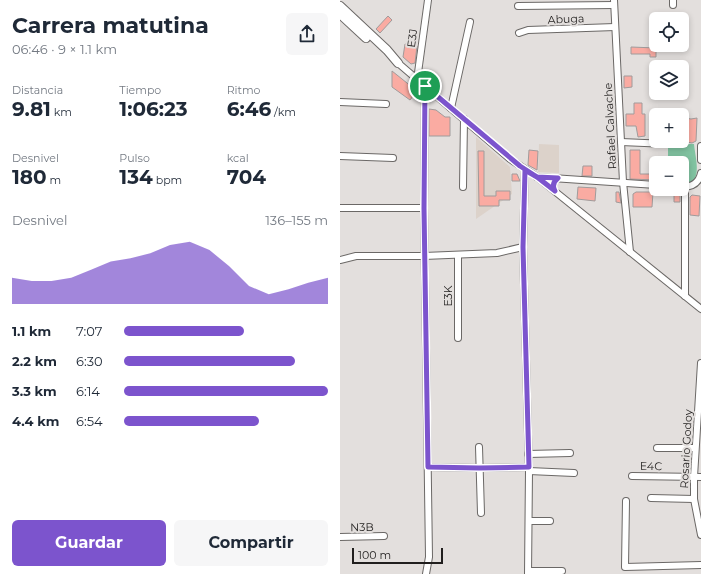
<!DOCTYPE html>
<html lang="es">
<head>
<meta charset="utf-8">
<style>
	body { margin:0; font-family:Montserrat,sans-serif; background:#f6f6f7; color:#1f2937; height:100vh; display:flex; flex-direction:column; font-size:15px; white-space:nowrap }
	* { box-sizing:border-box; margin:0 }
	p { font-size:13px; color:#747a83 }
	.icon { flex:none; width:22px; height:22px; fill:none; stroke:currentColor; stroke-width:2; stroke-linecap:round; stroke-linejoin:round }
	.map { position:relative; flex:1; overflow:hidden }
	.side { display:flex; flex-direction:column; background:#fff; width:340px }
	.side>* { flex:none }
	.tools { position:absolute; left:309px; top:12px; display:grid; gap:8px }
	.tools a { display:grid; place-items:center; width:40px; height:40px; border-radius:6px; background:#fff; box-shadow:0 2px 6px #0003; font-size:20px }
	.scale { position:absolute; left:12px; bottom:10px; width:91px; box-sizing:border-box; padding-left:4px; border:2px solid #201e1d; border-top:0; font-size:11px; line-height:14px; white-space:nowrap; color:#201e1d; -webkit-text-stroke:3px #e3dfdd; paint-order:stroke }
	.pin { position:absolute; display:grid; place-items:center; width:34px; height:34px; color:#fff; margin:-17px; border:2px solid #fff; border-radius:50%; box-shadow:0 1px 4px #0007 }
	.round { display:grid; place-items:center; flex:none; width:42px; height:42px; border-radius:6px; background:#f6f6f7 }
	.overview { display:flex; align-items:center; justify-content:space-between; height:68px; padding:0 12px }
	h1 { font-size:22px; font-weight:700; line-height:30px }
	.figures { display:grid; grid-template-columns:repeat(3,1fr); gap:6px; height:68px; padding:4px 12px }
	.figures div { display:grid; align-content:center }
	.figures b { font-size:20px; font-weight:700 }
	.figures small { font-size:11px; font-weight:400 }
	.figures p { font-size:11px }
	.chart { height:112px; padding:8px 12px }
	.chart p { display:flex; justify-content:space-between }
	.chart svg { width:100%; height:72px; margin-top:4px; fill:#7c54cd; opacity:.7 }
	.cta { display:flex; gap:8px; margin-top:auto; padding:8px 12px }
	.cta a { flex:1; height:46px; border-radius:6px; background:#7c54cd; color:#fff; font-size:16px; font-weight:700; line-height:46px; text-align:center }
	.cta a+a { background:#f6f6f7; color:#1f2937 }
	ul { padding:0 12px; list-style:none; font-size:13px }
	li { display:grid; grid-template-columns:64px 48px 1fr; align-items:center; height:30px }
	li i { height:10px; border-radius:5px; background:#7c54cd }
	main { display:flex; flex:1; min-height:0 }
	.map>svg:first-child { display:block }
	.built { fill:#dcd2ca }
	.green { fill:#81c3a1 }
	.building { fill:#faaba2; stroke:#a09b9b }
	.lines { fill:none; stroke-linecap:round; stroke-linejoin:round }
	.minor-casing { stroke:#6b6866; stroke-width:8 }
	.major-casing { stroke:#6b6866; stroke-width:10 }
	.minor { stroke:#fff; stroke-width:6 }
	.major { stroke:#fff; stroke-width:8 }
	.route-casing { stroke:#fff; stroke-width:8 }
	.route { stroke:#7c54cd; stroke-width:5 }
	.labels { text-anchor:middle; stroke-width:4; stroke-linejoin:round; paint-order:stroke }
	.street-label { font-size:11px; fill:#201e1d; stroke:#e3dfdd }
</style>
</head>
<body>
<main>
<section class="side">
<div class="overview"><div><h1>Carrera matutina</h1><p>06:46 · 9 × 1.1 km</p></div><a class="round"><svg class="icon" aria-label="share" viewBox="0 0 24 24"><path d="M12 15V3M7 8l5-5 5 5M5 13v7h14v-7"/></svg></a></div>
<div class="figures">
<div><p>Distancia</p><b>9.81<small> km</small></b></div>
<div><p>Tiempo</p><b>1:06:23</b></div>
<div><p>Ritmo</p><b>6:46<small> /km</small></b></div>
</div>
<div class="figures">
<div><p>Desnivel</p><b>180<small> m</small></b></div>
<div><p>Pulso</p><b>134<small> bpm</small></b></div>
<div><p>kcal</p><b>704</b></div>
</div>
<div class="chart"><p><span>Desnivel</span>136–155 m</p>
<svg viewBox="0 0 160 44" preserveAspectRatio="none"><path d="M0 44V28L10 30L20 30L30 28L40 23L50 18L60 16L70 13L80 8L90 6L100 11L110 21L120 33L130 38L140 35L150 31L160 28V44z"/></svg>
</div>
<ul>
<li><b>1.1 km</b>7:07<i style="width:59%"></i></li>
<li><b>2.2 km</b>6:30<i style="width:84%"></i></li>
<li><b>3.3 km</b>6:14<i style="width:100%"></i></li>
<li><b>4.4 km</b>6:54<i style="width:66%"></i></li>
</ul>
<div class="cta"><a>Guardar</a><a>Compartir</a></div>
</section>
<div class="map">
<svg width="361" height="574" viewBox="0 0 361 574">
	<rect width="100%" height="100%" fill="#e3dfdd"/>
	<g class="built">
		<path d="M136,137L170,167L172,194L136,219Z"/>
		<path d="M199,144L219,145V173L198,172Z"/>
	</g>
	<path class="green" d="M328,144H354C355,156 361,174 352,183L342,185V163H328Z"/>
	<g class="building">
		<path d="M48,16L52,20L40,33L36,29Z"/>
		<path d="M65,44L77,46L75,63L71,64L63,57Z"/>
		<path d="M291,47L316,48V57H310V54H291Z"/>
		<path d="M52,71L77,91L70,100L52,87Z"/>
		<path d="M284,76H292V87L284,88Z"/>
		<path d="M294,103H302V114H305V136L298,137L296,126H286V114H294Z"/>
		<path d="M89,109L96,110L105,117H110V136H89Z"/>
		<path d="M345,118L351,119L357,118L356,141L352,143L347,142V129L345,126Z"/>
		<path d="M189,150L198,151L197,170L188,165Z"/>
		<path d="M290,150H300V174H316V180L290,179Z"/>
		<path d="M138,151H144V196H156V191H170V200H159V206H139Z"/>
		<path d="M243,166H252V176H242Z"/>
		<path d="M172,174H177L180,181H172Z"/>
		<path d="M238,187L256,188L255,201L237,199Z"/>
		<path d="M276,192H279L281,203L276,202Z"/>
		<path d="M296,192H313L312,207H293V194Z"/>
		<path d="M340,194V202H334V195Z"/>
		<path d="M352,195L360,196L359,216L350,215V197Z"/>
	</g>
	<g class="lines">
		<defs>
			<g id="minor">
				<path d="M274,0L283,182L290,252"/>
				<path d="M333,5V0"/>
				<path d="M178,6L274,5"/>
				<path d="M179,33L188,30L275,27"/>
				<path d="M58,63L170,159L197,177L361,309"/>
				<path d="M77,80L88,0"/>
				<path d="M85,86L84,208L89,557L86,574"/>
				<path d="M0,102L46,104"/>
				<path d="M111,108L130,22"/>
				<path d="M281,142L328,144"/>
				<path d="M361,146V160"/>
				<path d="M0,156L53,158"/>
				<path d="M185,170L183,247L189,471L188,574"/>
				<path d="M197,177L316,185"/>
				<path d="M123,187L124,119"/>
				<path d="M342,187C352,187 359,183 361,173"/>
				<path d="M345,187V296"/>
				<path d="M0,208H84"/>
				<path d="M118,255V338"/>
				<path d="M0,260L16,256H84L157,253L183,247"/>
				<path d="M361,363L354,477V499L361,535"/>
				<path d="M139,447L141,513"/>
				<path d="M317,448H355"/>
				<path d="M188,454L230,453"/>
				<path d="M88,467L139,468L189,467"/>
				<path d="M189,471L234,473"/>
				<path d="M292,476L361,477"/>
				<path d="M311,498L354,499"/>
				<path d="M286,501L285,567L361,565"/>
				<path d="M189,521H210"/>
				<path d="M0,537L44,536"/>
				<path d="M189,571H222"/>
			</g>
			<g id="major">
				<path d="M0,6L47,50L58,63"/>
				<path d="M0,14L26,38"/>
			</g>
		</defs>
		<use href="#minor" class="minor-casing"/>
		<use href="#major" class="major-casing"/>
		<use href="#minor" class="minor"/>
		<use href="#major" class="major"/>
	</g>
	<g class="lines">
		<defs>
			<path id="route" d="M85,86L84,208L88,467L139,468L189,467L183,247L185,170L197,177L215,191C212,186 213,182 218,178L197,177L180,166L85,86"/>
		</defs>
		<use href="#route" class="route-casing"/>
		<use href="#route" class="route"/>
	</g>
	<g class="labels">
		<g class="street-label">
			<text transform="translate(226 19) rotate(-2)" y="4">Abuga</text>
			<text transform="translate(72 38) rotate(-82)" y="4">E3J</text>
			<text transform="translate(270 126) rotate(-93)" y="4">Rafael Calvache</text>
			<text transform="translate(108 296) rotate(-90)" y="4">E3K</text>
			<text transform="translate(346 449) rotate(-87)" y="4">Rosario Godoy</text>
			<text transform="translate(311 466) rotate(1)" y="4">E4C</text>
			<text transform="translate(22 527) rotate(-1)" y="4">N3B</text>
		</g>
	</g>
</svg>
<div class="tools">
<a><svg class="icon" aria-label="locate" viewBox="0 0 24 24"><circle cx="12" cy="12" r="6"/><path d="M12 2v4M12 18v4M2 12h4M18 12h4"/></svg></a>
<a><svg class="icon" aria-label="layers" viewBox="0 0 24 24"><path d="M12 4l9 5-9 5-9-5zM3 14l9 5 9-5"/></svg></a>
<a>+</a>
<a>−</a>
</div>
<div class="scale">100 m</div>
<div class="pin" style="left:85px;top:86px;background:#1e9e55"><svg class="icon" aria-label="arrive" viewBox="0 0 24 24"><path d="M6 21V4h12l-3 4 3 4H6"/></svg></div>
</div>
</main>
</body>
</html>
